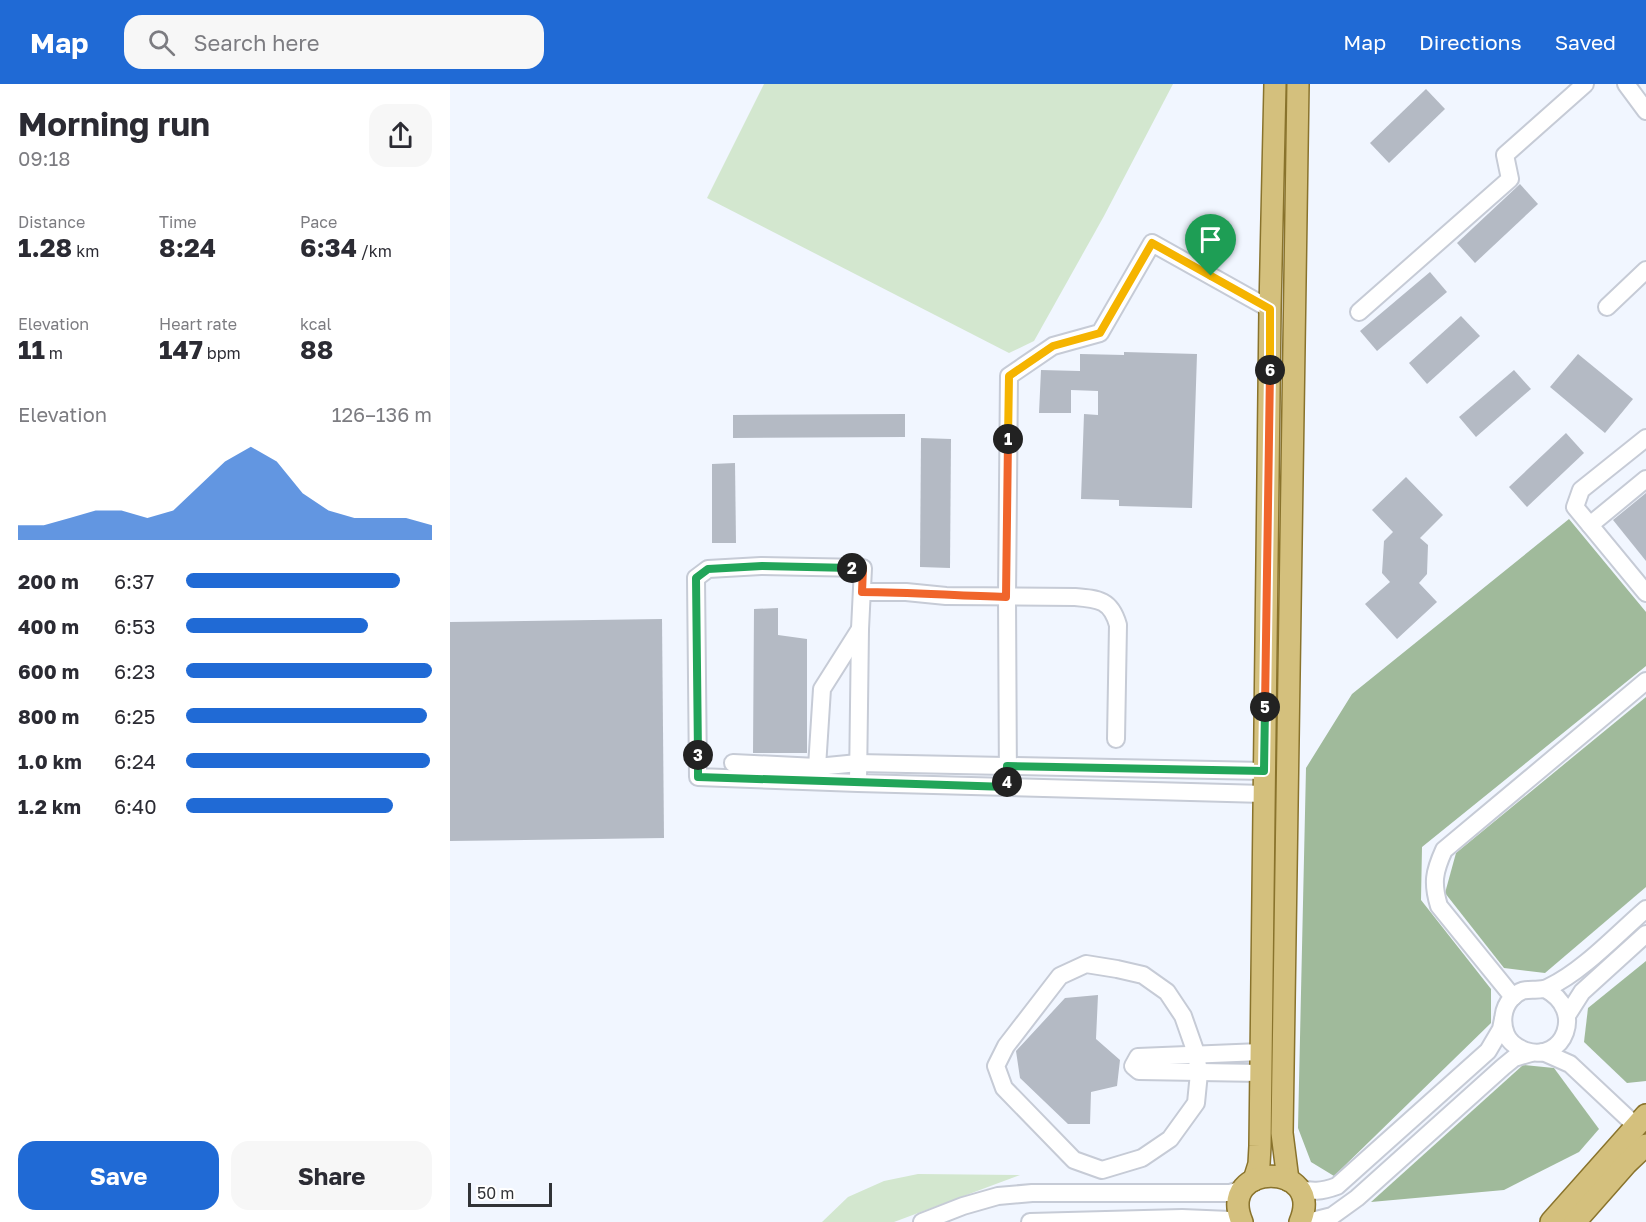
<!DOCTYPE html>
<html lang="en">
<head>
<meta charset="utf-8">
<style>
	body { margin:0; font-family:"Golos Text",sans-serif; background:#f7f7f7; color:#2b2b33; height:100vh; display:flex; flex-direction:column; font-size:22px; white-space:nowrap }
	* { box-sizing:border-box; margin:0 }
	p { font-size:20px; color:#7c7c81 }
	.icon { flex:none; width:33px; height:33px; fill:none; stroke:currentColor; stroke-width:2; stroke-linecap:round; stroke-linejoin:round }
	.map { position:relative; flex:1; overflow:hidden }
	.side { display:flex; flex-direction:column; background:#fff; width:450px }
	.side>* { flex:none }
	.scale { position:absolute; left:18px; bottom:15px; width:84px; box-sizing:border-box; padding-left:6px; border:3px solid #313337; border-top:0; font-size:16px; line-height:21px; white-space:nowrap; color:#313337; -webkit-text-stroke:4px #fff; paint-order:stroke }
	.pin { position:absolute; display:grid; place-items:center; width:51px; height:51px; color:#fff; margin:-62px -26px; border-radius:50% 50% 50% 0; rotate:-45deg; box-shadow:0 0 6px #0007 }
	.pin .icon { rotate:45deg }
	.km { position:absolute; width:30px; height:30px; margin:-15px; border-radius:50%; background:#222; color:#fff; font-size:16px; line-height:30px; text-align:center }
	.round { display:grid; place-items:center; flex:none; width:63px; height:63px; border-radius:18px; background:#f7f7f7 }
	.overview { display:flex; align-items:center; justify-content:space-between; height:102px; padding:0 18px }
	h1 { font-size:33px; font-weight:700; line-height:45px }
	.stats { display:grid; grid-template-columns:repeat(3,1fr); gap:9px; height:102px; padding:6px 18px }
	.stats div { display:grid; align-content:center }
	.stats b { font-size:26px; font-weight:700 }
	.stats small { font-size:16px; font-weight:400 }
	.stats p { font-size:16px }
	.chart { height:168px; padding:12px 18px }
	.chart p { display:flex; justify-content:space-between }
	.chart svg { width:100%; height:108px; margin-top:6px; fill:#206ad5; opacity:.7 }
	.primary-button { display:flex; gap:12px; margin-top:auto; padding:12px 18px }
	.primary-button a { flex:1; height:69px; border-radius:18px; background:#206ad5; color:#fff; font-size:24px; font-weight:700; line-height:69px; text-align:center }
	.primary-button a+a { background:#f7f7f7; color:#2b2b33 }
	ul { padding:0 18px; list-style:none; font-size:20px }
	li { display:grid; grid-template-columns:96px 72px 1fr; align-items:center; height:45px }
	li i { height:15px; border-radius:8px; background:#206ad5 }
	header { display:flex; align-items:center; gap:36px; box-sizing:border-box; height:84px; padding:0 30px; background:#206ad5; color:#fff }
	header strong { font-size:28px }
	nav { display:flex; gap:33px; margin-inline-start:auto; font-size:21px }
	.search { width:420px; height:54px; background:#f7f7f7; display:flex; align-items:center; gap:15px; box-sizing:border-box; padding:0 21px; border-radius:18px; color:#7c7c81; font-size:22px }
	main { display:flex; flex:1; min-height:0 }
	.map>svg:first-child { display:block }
	.green { fill:#d3e7cf }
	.forest { fill:#a0ba9b }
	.building { fill:#b4bac4 }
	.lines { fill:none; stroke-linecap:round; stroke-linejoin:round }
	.minor-casing { stroke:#c6cbd6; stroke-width:20 }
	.major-casing { stroke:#89732c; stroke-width:24 }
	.minor { stroke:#fff; stroke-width:16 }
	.major { stroke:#d4c07d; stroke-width:21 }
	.split-1-casing { stroke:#fff; stroke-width:12 }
	.split-2-casing { stroke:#fff; stroke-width:12 }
	.split-3-casing { stroke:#fff; stroke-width:12 }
	.split-4-casing { stroke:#fff; stroke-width:12 }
	.split-5-casing { stroke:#fff; stroke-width:12 }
	.split-6-casing { stroke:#fff; stroke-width:12 }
	.split-7-casing { stroke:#fff; stroke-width:12 }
	.split-1 { stroke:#f5b400; stroke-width:8 }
	.split-2 { stroke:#f0652b; stroke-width:8 }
	.split-3 { stroke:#22a559; stroke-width:8 }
	.split-4 { stroke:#22a559; stroke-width:8 }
	.split-5 { stroke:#22a559; stroke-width:8 }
	.split-6 { stroke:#f0652b; stroke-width:8 }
	.split-7 { stroke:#f5b400; stroke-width:8 }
</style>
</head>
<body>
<header>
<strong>Map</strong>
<div class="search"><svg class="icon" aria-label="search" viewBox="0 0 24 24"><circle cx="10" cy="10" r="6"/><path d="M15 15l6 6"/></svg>Search here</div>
<nav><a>Map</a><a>Directions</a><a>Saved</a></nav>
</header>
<main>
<section class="side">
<div class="overview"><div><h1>Morning run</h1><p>09:18</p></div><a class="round"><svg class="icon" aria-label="share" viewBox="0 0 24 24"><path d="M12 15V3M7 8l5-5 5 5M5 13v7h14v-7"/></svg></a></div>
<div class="stats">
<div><p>Distance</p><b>1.28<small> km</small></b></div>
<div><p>Time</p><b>8:24</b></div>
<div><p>Pace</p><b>6:34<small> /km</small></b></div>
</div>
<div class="stats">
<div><p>Elevation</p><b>11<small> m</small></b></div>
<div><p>Heart rate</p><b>147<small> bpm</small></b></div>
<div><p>kcal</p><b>88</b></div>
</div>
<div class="chart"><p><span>Elevation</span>126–136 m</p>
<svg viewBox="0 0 160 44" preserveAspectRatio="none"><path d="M0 44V38L10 38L20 35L30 32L40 32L50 35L60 32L70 22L80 12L90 6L100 12L110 25L120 32L130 35L140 35L150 35L160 38V44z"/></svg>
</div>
<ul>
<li><b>200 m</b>6:37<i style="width:87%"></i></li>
<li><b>400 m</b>6:53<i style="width:74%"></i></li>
<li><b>600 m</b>6:23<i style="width:100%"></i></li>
<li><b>800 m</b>6:25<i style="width:98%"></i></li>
<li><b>1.0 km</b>6:24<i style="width:99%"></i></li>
<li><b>1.2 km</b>6:40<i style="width:84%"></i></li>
</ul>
<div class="primary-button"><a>Save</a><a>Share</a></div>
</section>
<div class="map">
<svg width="1196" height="1138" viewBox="0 0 1196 1138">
	<rect width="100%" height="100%" fill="#f1f6ff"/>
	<g class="green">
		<path d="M314,0H723L654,132L584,257L559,269L257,114Z"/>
		<path d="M468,1090L570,1091L444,1138H372L398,1113L434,1097Z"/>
	</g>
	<g class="forest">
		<path d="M1119,435L1196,528V582L972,763L971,816L1041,905V939L884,1092L861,1078L848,1044L856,684L902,610Z"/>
		<path d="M1196,613V803L1095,889L1054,884L995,809L1006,769Z"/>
		<path d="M1196,877V997L1177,999L1134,958L1138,924Z"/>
		<path d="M1073,981L1104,984L1149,1045L1129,1068L1054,1106L921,1118Z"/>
	</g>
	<g class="building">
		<path d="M976,5L995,25L939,79L920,59Z"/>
		<path d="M1070,100L1088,120L1025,179L1007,159Z"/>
		<path d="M980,188L997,208L927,267L910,247Z"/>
		<path d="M1011,232L1030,252L977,300L959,279Z"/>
		<path d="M674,268L747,270L742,424L669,422V416L631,415L634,330L648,331V307L621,306V329H589L591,286L630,287V270L674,271Z"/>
		<path d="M1128,270L1183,315L1155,349L1100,303Z"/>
		<path d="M1064,286L1081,305L1026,353L1009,333Z"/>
		<path d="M455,330V353L283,354V331Z"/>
		<path d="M1116,349L1134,369L1077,423L1059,403Z"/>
		<path d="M471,354L501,355L500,484L470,483Z"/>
		<path d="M285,379L286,459H262V380Z"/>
		<path d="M956,393L993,431L970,454L978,461L977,490L969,499L987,518L947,555L915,520L940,498L932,489L934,457L943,448L922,426Z"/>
		<path d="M1196,409V477L1163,436Z"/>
		<path d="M328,524V551L357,555V669H303L304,525Z"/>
		<path d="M212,535L214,754L0,757V538Z"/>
		<path d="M648,911L646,955L670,976L667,1002L641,1008L640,1040H618L570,994L566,967L615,914Z"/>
	</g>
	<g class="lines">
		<defs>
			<g id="minor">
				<path d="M1176,0L1196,27"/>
				<path d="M1157,223L1196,186"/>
				<path d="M909,228L1060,95L1055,71L1135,0"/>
				<path d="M1196,354L1131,406L1125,423L1196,509"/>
				<path d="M1140,441L1196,395"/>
				<path d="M412,508H456L496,512L625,513C649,515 661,516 668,541L666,655"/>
				<path d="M283,679L367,683L408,679L814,687"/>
				<path d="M367,683L372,605L410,545"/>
				<path d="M408,699L410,545L413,484L311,482L258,485L246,494L248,693L408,699L814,710"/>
				<path d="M558,703L557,513L559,292L603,262L650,249L702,159L820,225"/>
				<path d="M636,880L667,885L693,891L717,908L733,932L746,969L749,989L746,1019L720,1055L692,1074L652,1086L624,1076L554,1004L546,982L556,962L610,892Z"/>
				<path d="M1095,905C1136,926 1114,979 1076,967C1068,964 1059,958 1056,950C1051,938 1053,924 1061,915C1075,899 1086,910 1099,903C1133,887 1167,850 1196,825"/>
				<path d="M1063,913L989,822C982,799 984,788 994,766L1196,597"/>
				<path d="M1118,930L1132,908L1196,850"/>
				<path d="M1093,968L1120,980L1185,1041"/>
				<path d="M811,989L689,987L683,982L688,973L811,968"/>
				<path d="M847,1104C862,1108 871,1108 887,1102L1038,967L1051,945L1053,935"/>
				<path d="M472,1138L513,1122L548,1112L582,1109H780L795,1104"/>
				<path d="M580,1138L732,1134L780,1136L784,1138"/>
				<path d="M858,1138L882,1132L907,1114L1053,983L1064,974L1081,969"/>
			</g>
			<g id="major">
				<path d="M804,1096L809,1080L810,1062L820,225L825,0"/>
				<path d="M838,1096L832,1049L848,0"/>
				<path d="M792,1138C766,1077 876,1077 850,1138"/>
				<path d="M1101,1138L1196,1031"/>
				<path d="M1125,1138L1176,1080L1196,1061"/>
			</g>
		</defs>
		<use href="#minor" class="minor-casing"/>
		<use href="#major" class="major-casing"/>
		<use href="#minor" class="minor"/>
		<use href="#major" class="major"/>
	</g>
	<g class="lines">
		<defs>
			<path id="split-1" d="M558,355L559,292L603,262L650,249L702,159L761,192"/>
			<path id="split-2" d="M402,484H413L412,508C460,508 508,512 556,513L558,355"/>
			<path id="split-3" d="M248,671L246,494L258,485L312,482L402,484"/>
			<path id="split-4" d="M248,671V693L558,703L557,698"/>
			<path id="split-5" d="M557,698V682L814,687L815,623"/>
			<path id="split-6" d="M815,623L820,286"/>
			<path id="split-7" d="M761,192L820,225V286"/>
		</defs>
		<use href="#split-1" class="split-1-casing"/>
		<use href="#split-2" class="split-2-casing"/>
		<use href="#split-3" class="split-3-casing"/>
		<use href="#split-4" class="split-4-casing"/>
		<use href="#split-5" class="split-5-casing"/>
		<use href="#split-6" class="split-6-casing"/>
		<use href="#split-7" class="split-7-casing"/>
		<use href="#split-1" class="split-1"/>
		<use href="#split-2" class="split-2"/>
		<use href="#split-3" class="split-3"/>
		<use href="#split-4" class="split-4"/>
		<use href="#split-5" class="split-5"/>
		<use href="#split-6" class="split-6"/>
		<use href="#split-7" class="split-7"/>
	</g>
</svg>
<div class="scale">50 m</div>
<div class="pin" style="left:761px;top:192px;background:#1e9e55"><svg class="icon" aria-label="arrive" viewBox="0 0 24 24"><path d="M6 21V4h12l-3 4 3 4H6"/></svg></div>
<b class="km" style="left:558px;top:355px">1</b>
<b class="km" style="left:402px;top:484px">2</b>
<b class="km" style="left:248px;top:671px">3</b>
<b class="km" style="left:557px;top:698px">4</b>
<b class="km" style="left:815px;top:623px">5</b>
<b class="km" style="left:820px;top:286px">6</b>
</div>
</main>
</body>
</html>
